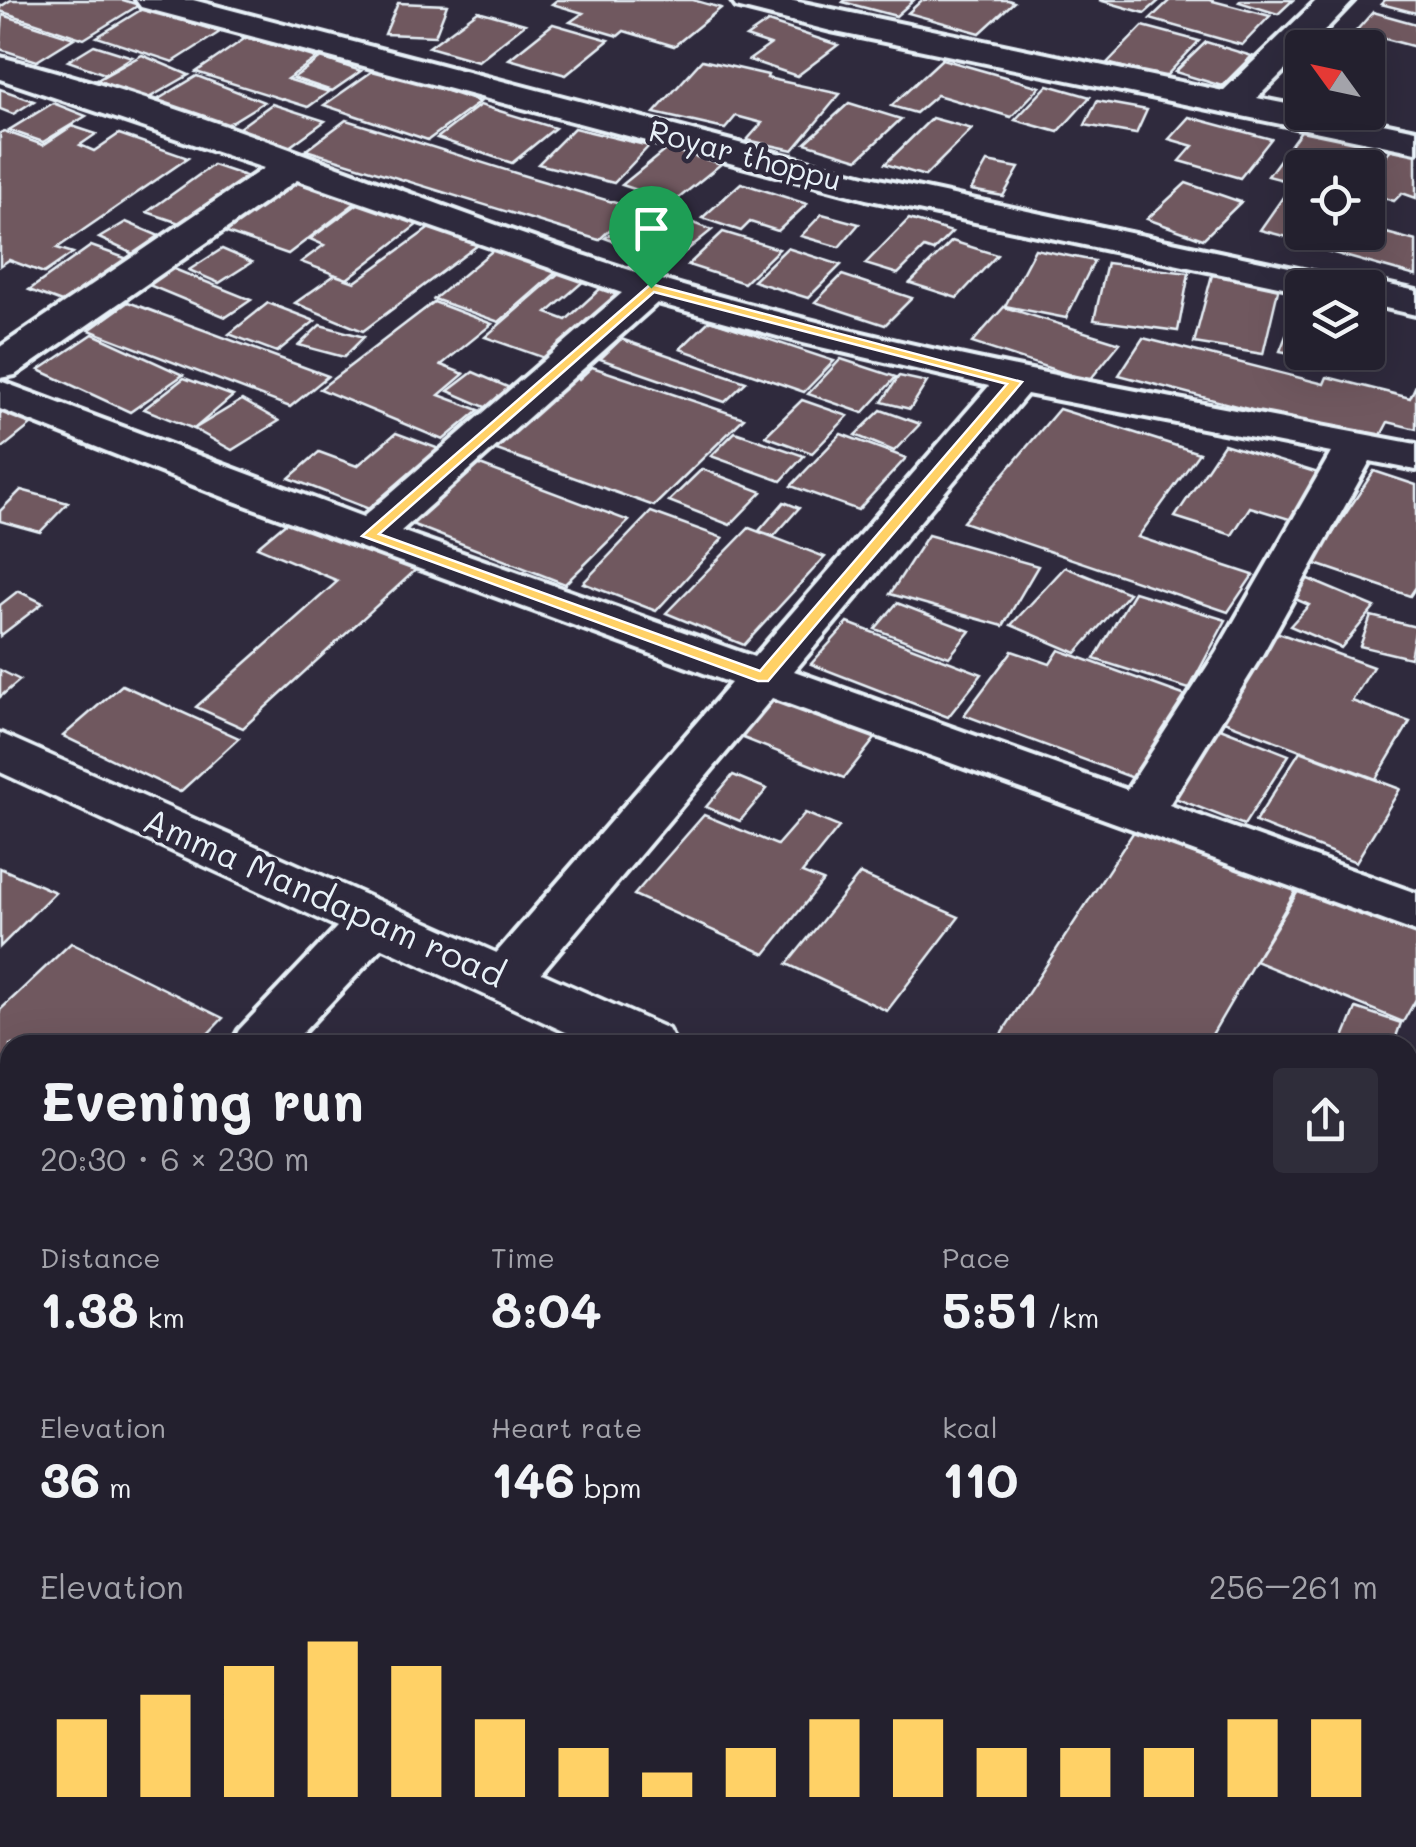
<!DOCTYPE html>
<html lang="en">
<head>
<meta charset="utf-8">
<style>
	body { margin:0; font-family:Mali,sans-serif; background:#2f2d3a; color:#f1f3f6; height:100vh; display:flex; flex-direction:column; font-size:38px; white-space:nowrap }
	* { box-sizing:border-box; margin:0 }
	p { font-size:32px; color:#a3a3aa }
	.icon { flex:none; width:55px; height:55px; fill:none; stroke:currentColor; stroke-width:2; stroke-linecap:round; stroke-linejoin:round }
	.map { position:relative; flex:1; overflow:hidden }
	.details { position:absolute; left:0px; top:1035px; width:1418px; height:812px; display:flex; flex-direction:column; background:#23202e; border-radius:30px 30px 0 0; box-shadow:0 10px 40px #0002,0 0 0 2px #403e4a }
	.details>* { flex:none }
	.needle { width:65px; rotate:303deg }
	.fabs { position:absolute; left:1285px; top:30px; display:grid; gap:20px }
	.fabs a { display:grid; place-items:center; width:100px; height:100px; border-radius:10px; background:#23202e; box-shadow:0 10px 40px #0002,0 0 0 2px #403e4a; font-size:50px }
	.pin { position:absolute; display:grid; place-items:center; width:85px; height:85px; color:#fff; margin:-102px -42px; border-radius:50% 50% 50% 0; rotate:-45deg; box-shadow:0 0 10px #0007 }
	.pin .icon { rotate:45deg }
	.round { display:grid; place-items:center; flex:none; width:105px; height:105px; border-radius:10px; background:#2f2d3a }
	.summary { display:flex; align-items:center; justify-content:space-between; height:170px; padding:0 40px }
	h1 { font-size:55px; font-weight:800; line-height:75px }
	.figures { display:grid; grid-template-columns:repeat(3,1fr); gap:15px; height:170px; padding:10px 40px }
	.figures div { display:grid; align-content:center }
	.figures b { font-size:50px; font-weight:800 }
	.figures small { font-size:28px; font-weight:400 }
	.figures p { font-size:28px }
	.chart { height:280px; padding:20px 40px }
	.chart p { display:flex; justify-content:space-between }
	.chart svg { width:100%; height:180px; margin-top:10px; stroke:#ffd166; stroke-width:6 }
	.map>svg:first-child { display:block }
	.building { fill:#6f585f; stroke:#e8f1f8; stroke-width:2.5 }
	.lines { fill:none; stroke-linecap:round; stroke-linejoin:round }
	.minor-casing { stroke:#e8f1f8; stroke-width:8 }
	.secondary-casing { stroke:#e8f1f8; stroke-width:7 }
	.minor { fill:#2f2a3d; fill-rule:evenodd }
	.secondary { fill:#2f2a3d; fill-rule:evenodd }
	.route { fill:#ffd166; stroke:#fff; stroke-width:2.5; fill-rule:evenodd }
	.labels { text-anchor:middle; stroke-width:9; stroke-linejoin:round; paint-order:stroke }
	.far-street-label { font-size:30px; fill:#e8f1f8; stroke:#2f2a3d }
	.street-label { font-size:35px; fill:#e8f1f8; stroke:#2f2a3d }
</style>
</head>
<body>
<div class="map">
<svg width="1416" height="1847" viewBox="0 0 1416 1847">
	<rect width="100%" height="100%" fill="#2f2a3d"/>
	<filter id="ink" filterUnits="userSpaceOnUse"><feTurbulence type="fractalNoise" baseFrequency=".01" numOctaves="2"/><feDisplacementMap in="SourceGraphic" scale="20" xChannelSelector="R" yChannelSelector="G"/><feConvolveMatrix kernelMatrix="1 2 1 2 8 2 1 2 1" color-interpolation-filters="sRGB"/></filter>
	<g filter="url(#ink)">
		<g class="building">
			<path d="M11,0H123L139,5L84,39L0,11V7Z"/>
			<path d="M557,0H693L721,8L674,46L624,31L618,36L570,22L583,13L552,4Z"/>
			<path d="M845,0H914L896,16L843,2Z"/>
			<path d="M922,0H1008L1014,2L980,33L908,13Z"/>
			<path d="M1099,0H1160L1145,13Z"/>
			<path d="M1170,0H1209L1270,16L1242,45L1150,19Z"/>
			<path d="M1241,0H1293L1278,14L1239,2Z"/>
			<path d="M1385,0H1416V13L1381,4Z"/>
			<path d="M398,3L447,5L435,36L385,34Z"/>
			<path d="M144,8L220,32L173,62L97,37Z"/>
			<path d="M478,11L525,24L478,61L429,47Z"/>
			<path d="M1373,12L1416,24V47L1356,31Z"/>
			<path d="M3,15L74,38L37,61L0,49Z"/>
			<path d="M768,22L838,45L797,76L749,60L770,45L746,37Z"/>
			<path d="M553,24L609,40L566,75L509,59Z"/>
			<path d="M1143,26L1199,41L1164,78L1107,63Z"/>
			<path d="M247,37L317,58L287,79L329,92L308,107L196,72Z"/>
			<path d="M1206,42L1252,56L1222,86L1175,72Z"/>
			<path d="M94,45L132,57L105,74L68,61Z"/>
			<path d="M142,55L189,75L145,100L97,80Z"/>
			<path d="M321,58L361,71L332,91L293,78Z"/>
			<path d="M942,59L1040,87L1011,117L937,95L916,113L891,106Z"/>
			<path d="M702,60L768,75L767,78L840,94L793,150L747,140L762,123L736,116L725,129L654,113Z"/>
			<path d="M377,68L480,102L428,140L324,105Z"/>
			<path d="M197,76L264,102L220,129L152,103Z"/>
			<path d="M1048,85L1090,97L1058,132L1015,120Z"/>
			<path d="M0,89L34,101L13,114L0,109Z"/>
			<path d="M1097,101L1147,110L1136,134L1085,125Z"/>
			<path d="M53,103L86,116L43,142L9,130Z"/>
			<path d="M849,103L901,119L858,159L805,143Z"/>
			<path d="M272,104L325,121L285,150L232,133Z"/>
			<path d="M480,105L555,128L512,163L437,138Z"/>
			<path d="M1189,117L1271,139L1240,178L1180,161L1193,146L1169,139Z"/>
			<path d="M932,118L972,129L925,176L885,164Z"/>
			<path d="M346,120L522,175L633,208L599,240L306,150Z"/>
			<path d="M72,126L96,134L80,145L94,151L119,134L188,158L57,248L73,253L44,273L9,260L0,266V133L4,131L43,145Z"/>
			<path d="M574,128L649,146L614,183L538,164Z"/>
			<path d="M1303,128L1373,145L1358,168H1302V185L1268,176Z"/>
			<path d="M1398,142L1416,147V198L1402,193L1394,201L1368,193V174Z"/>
			<path d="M669,147L721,164L674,202L622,185Z"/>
			<path d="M987,162L1019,168L1003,196L971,190Z"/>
			<path d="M213,165L260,181L194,228L147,212Z"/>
			<path d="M290,179L358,201L288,254L221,231Z"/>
			<path d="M741,183L807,204L778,231L750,222L741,231L702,218Z"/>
			<path d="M1186,183L1241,202L1203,239L1147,219Z"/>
			<path d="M1288,190L1302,193V232H1313L1307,242L1260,230Z"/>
			<path d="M359,203L418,224L347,279L301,262L324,245L310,239Z"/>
			<path d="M646,206L712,230L671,263L605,238Z"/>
			<path d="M822,214L859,224L839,247L801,236Z"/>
			<path d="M909,219L952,232L933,251L924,248L898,274L865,264Z"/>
			<path d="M126,222L171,241L144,259L99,238Z"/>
			<path d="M435,224L482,242L363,331L295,303L335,275L355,282Z"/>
			<path d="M1368,228L1416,241V276L1323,250L1336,232H1368Z"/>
			<path d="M723,232L779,249L744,283L688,265Z"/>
			<path d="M952,241L997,255L957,298L910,283Z"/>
			<path d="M91,246L139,263L78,308L29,290Z"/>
			<path d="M497,247L561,268L499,322L434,299Z"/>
			<path d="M787,248L841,265L808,298L753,281Z"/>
			<path d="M222,249L252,262L219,283L189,270Z"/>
			<path d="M1035,249L1094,261L1066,318L1005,306Z"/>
			<path d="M1107,263L1189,273L1178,331L1094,320Z"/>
			<path d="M169,267L251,300L226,317L144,283Z"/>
			<path d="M560,272L585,280L547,313L566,320L600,289L626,298L556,362L485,337Z"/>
			<path d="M842,275L912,298L885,325L815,302Z"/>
			<path d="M1212,275L1279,286L1263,354L1194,343Z"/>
			<path d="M1302,295V352H1339L1335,362L1280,351Z"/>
			<path d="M128,302L328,376L290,407L89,330Z"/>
			<path d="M434,302L492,324L441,365L464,374L439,395L479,410L443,440L320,389Z"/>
			<path d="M268,303L315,321L277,352L229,334Z"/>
			<path d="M1004,307L1120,343L1089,381L972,343Z"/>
			<path d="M710,320L834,361L804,392L680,349Z"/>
			<path d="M320,325L364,337L344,357L299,345Z"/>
			<path d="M93,334L183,375L130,412L39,370Z"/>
			<path d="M1143,338L1324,384L1327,377L1410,398L1416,385V429L1388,422L1377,443L1119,375Z"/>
			<path d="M621,339L746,382L725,402L600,359Z"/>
			<path d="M841,359L896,377L863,413L808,394Z"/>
			<path d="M592,367L744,418L654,506L491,448L568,375L579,379Z"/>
			<path d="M473,372L517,391L492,410L448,391Z"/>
			<path d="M899,376L927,382L910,409L882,402Z"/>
			<path d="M184,378L233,396L194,429L144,409Z"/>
			<path d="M242,400L279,421L232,450L194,429Z"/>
			<path d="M802,400L848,416L812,453L765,436Z"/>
			<path d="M0,402L41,417L0,450Z"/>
			<path d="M1059,409L1199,453L1138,537L1253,575L1228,612L963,522Z"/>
			<path d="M881,410L920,424L894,451L855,435Z"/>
			<path d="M735,432L804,456L781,481L711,456Z"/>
			<path d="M396,433L450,453L382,514L289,478L319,452L357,466Z"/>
			<path d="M841,434L906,458L858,510L791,486Z"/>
			<path d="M1224,444L1328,476L1299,522L1250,507L1232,535L1175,517Z"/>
			<path d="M472,462L629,521L565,584L406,522Z"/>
			<path d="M702,469L762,492L730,525L669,501Z"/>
			<path d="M1374,471L1416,485V587L1410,596L1313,563Z"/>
			<path d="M21,490L68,503L40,532L0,521V511Z"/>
			<path d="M784,502L799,508L774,536L759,531Z"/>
			<path d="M651,512L723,538L656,611L583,583Z"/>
			<path d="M294,516L419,567L243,728L196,707L338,581L257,547Z"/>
			<path d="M749,528L825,557L744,645L666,613Z"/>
			<path d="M928,535L1038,566L1003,626L890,594Z"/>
			<path d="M1065,567L1129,593L1076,653L1011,625Z"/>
			<path d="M1301,576L1375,607L1341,648L1290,626L1309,605L1284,594Z"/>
			<path d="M18,591L43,603L0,636V605Z"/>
			<path d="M1134,592L1226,620L1189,689L1094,659Z"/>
			<path d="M897,603L970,631L949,657L875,629Z"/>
			<path d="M1371,616L1416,627L1410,658L1360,646Z"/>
			<path d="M848,623L982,674L948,717L811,664Z"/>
			<path d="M1273,631L1373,667L1352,701L1410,722L1376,779L1213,717Z"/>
			<path d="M1059,650L1197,700L1144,782L964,715L1012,651L1050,664Z"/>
			<path d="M0,670L20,680L0,697Z"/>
			<path d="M122,685L239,738L180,792L63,736Z"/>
			<path d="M771,688L881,731L844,778L733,734Z"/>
			<path d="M1210,724L1289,755L1244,825L1162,793Z"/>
			<path d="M1300,751L1400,789L1356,862L1255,822Z"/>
			<path d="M733,775L767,789L740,821L706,807Z"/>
			<path d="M805,813L839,827L802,873L823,881L765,954L634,895L704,815L777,845Z"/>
			<path d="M1142,819L1302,880L1206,1045H994Z"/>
			<path d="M0,868L55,892L0,947Z"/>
			<path d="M860,874L959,917L887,1011L787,964Z"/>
			<path d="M1303,883L1416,929V999L1403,1022L1255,961Z"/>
			<path d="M71,943L223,1018L197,1045H10V1193L0,1188V1010Z"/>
			<path d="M1356,1008L1401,1023L1393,1045H1341Z"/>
			<path d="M1416,1065V1268L1408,1264V1081Z"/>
			<path d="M1408,1695L1416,1700V1806L1408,1826Z"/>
			<path d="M1408,1829L1416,1833V1847H1306L1310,1838H1408Z"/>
			<path d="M78,1838H198L216,1847H72Z"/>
			<path d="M1003,1838H1048L1044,1847H1023Z"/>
			<path d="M1088,1838H1286L1282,1847H1083Z"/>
		</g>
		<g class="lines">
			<defs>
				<g id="minor">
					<path d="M136,0H193L869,177L1359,282L1368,280L1416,291V315L1368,304V288H1302V291L866,199L141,7Z"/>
					<path d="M731,0H789L1223,91L1317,0H1354L1308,48H1302V53L1257,98L1302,107V112H1331L1416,130V152L831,31L736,7Z"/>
					<path d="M0,57C217,111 423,206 636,272C890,350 1155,394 1416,444V470L1370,461L1262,655L1169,805L1416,893V932L772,698L523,994L504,1000L485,994L477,980L485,966L731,683L226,498L0,409V381L363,517L622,293L297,180L15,375L0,378V347L264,168L0,79ZM657,303L803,343L989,386L754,657L401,531ZM1027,394L1331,453L1216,653L1127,790L794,671Z"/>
					<path d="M375,902L394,907L401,921L394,935L291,1045H231L239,1030L356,907Z"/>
					<path d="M10,1284V1342L0,1345V1287Z"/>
				</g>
				<g id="secondary">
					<path d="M0,733L668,1029L677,1045H594L0,772Z"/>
					<path d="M1408,1358L1416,1361V1418L1408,1415Z"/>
				</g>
			</defs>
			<use href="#minor" class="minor-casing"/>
			<use href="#secondary" class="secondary-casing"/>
			<use href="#minor" class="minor"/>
			<use href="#secondary" class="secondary"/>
		</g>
	</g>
	<path class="route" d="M651,284L1022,382L768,681H758L362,536ZM654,292L1007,384L760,671L379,534Z"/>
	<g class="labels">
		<g class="far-street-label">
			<text transform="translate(745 156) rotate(15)" y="10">Royar thoppu</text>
		</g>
		<g class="street-label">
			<text transform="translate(324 898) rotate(24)" y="12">Amma Mandapam road</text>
		</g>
	</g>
</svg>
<div class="fabs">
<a><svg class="needle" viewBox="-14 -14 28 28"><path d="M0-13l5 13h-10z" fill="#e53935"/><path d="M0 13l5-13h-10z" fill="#a3a3aa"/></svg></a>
<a><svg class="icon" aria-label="locate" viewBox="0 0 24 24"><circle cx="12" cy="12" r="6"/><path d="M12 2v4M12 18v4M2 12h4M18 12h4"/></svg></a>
<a><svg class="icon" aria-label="layers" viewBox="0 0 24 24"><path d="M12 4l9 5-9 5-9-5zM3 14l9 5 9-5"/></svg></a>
</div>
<div class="pin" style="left:651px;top:288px;background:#1e9e55"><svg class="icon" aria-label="arrive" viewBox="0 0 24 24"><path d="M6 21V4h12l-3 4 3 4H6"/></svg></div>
<section class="details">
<div class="summary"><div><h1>Evening run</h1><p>20:30 · 6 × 230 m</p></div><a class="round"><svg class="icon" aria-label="share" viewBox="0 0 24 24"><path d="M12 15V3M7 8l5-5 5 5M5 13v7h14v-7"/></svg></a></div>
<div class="figures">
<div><p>Distance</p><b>1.38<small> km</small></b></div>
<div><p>Time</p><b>8:04</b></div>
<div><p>Pace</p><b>5:51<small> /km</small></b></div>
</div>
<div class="figures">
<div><p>Elevation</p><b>36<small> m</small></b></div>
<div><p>Heart rate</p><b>146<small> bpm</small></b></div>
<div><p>kcal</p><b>110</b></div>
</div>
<div class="chart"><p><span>Elevation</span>256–261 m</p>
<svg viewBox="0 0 160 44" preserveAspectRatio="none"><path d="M5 44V25M15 44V19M25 44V12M35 44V6M45 44V12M55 44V25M65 44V32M75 44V38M85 44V32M95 44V25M105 44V25M115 44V32M125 44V32M135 44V32M145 44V25M155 44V25"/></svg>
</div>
</section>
</div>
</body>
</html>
